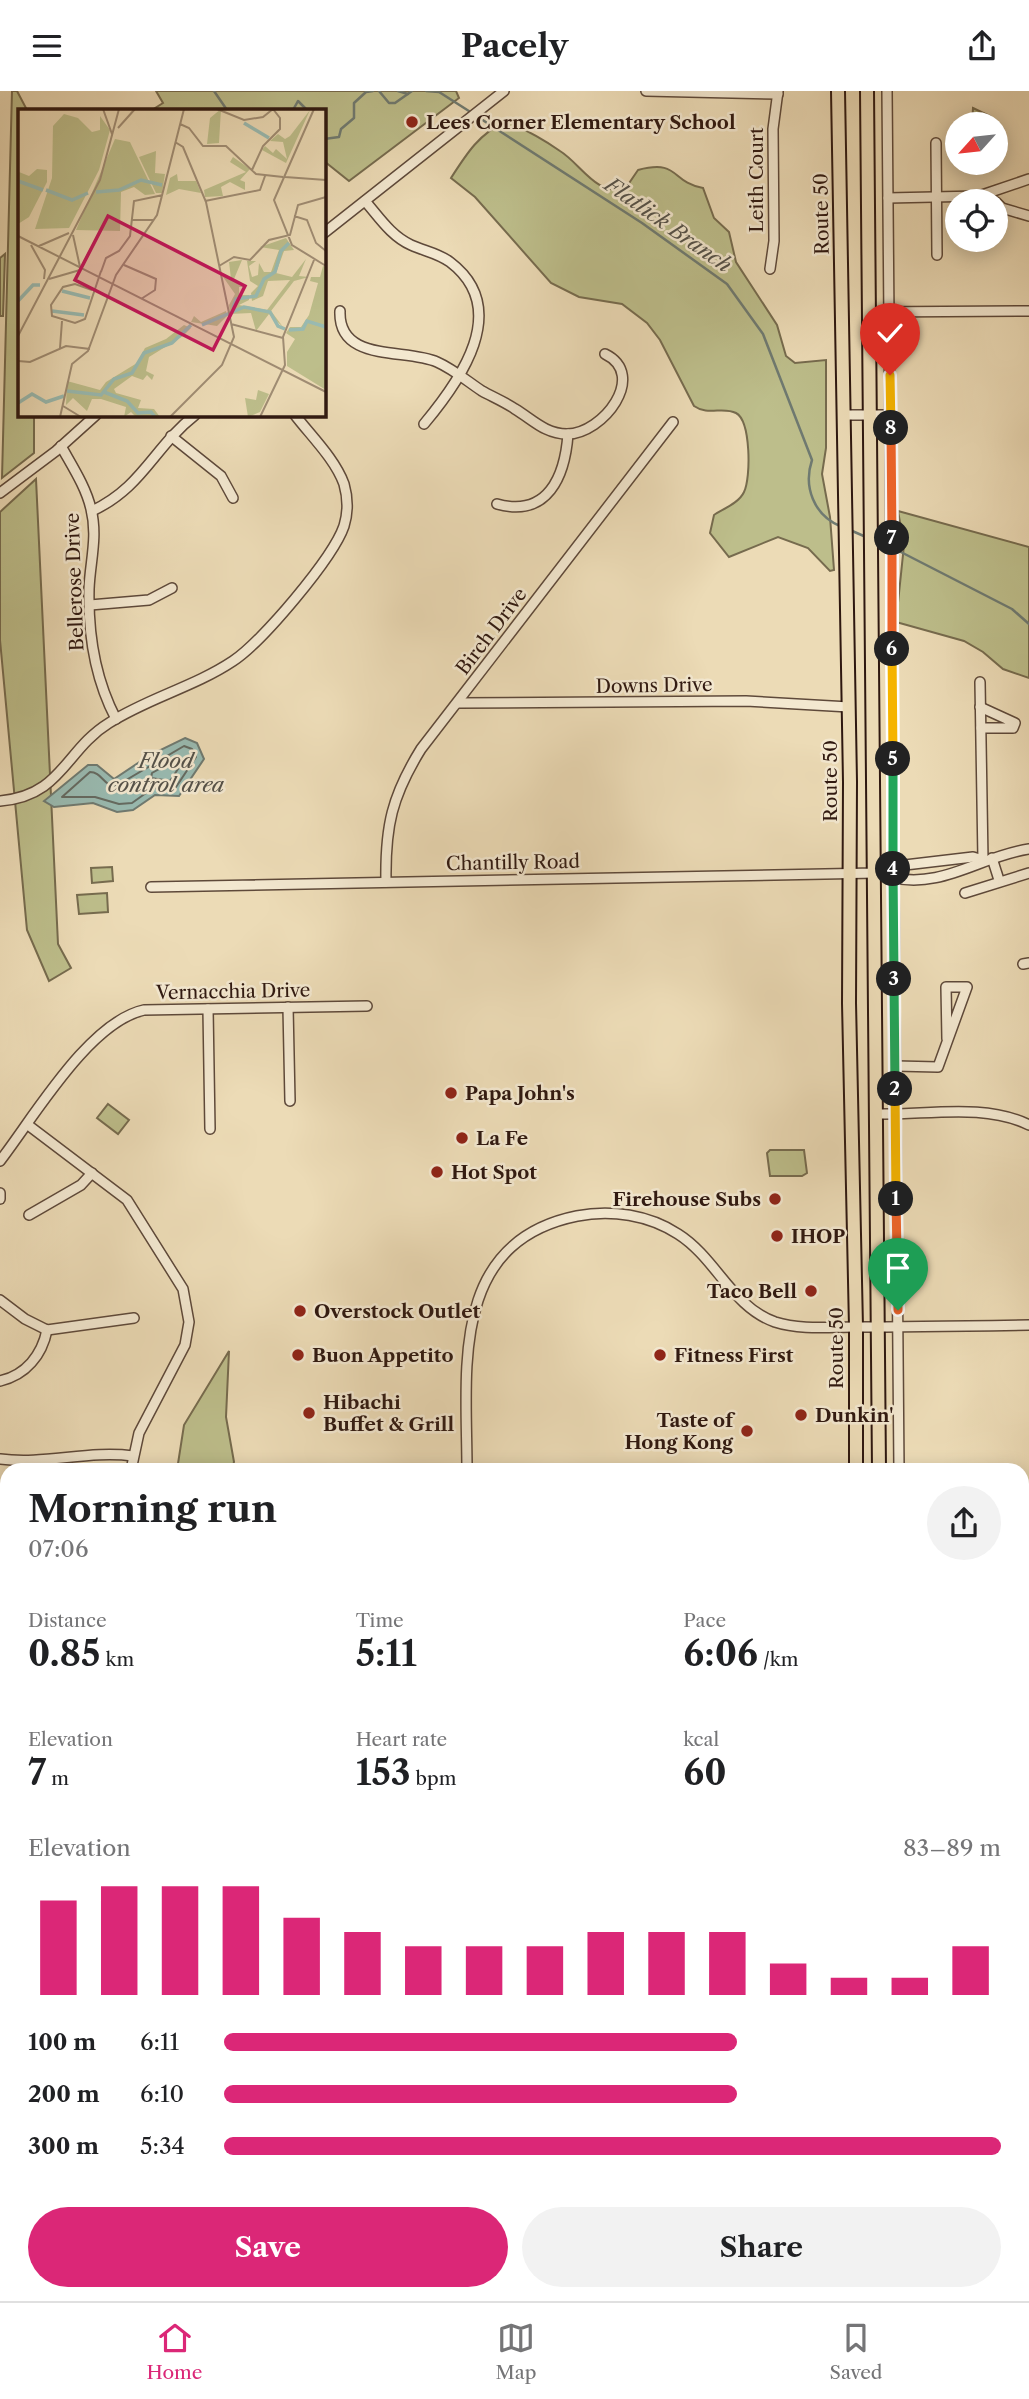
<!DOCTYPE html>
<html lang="en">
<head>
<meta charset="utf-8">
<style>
	body { margin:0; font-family:"Libre Caslon Text",serif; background:#f2f2f2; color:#202124; height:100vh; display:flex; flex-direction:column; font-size:26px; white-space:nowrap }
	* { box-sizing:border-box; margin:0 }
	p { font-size:23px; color:#757577 }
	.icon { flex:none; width:38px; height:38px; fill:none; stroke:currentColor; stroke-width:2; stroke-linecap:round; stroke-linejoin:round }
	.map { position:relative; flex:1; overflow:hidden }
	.panel { position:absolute; left:0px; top:1372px; width:1029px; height:838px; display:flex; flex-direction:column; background:#fff; border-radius:21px 21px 0 0; box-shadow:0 4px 18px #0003 }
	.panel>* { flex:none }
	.needle { width:46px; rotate:243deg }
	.fabs { position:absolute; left:945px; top:21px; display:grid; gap:14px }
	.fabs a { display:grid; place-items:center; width:63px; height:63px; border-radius:50%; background:#fff; box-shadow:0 4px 18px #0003; font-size:35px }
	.pin { position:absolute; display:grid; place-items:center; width:60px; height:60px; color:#fff; margin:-72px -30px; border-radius:50% 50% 50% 0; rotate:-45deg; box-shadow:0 0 7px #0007 }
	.pin .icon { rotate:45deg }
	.km { position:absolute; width:35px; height:35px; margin:-18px; border-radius:50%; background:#222; color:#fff; font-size:19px; line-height:35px; text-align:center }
	.round { display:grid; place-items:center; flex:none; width:74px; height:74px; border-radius:37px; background:#f2f2f2 }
	.summary { display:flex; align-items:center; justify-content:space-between; height:119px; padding:0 28px }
	h1 { font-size:38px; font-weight:700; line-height:52px }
	.figures { display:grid; grid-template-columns:repeat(3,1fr); gap:10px; height:119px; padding:7px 28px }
	.figures div { display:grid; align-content:center }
	.figures b { font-size:35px; font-weight:700 }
	.figures small { font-size:19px; font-weight:400 }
	.figures p { font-size:19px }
	.chart { height:196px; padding:14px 28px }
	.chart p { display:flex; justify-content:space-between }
	.chart svg { width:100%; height:126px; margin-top:7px; stroke:#db2777; stroke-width:6 }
	.cta { display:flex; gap:14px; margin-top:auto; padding:14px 28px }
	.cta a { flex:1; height:80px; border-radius:42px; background:#db2777; color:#fff; font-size:28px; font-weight:700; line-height:80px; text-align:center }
	.cta a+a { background:#f2f2f2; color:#202124 }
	ul { padding:0 28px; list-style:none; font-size:23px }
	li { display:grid; grid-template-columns:112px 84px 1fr; align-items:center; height:52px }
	li i { height:18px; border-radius:9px; background:#db2777 }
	header { display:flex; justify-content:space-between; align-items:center; height:91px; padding:0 28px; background:#fff; font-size:32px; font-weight:700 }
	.tab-bar { display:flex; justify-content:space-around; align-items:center; height:98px; border-top:2px solid #e0e0e0; background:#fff; font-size:19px; color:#757577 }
	.tab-bar a { display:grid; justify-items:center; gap:4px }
	.tab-bar .selected { color:#db2777 }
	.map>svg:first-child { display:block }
	.green { fill:#bdbe8b; stroke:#766b4e; stroke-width:2 }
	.water { fill:#99bbb2; stroke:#6f7a71; stroke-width:2 }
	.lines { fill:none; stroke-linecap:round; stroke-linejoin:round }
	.shore { stroke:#646a61; stroke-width:2 }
	.stream { stroke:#6f7a71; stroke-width:2.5 }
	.minor-casing { stroke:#5e493a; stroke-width:12 }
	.major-casing { stroke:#2f1810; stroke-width:14 }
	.highway-casing { stroke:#2f1810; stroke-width:16 }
	.minor { stroke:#f3e8d0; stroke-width:9 }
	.major { stroke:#ecdbb6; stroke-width:10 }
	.highway { stroke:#ecdbb6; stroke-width:12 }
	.split-1-casing { stroke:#fff; stroke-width:14 }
	.split-2-casing { stroke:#fff; stroke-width:14 }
	.split-3-casing { stroke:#fff; stroke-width:14 }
	.split-4-casing { stroke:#fff; stroke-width:14 }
	.split-5-casing { stroke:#fff; stroke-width:14 }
	.split-6-casing { stroke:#fff; stroke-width:14 }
	.split-7-casing { stroke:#fff; stroke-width:14 }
	.split-8-casing { stroke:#fff; stroke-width:14 }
	.split-9-casing { stroke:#fff; stroke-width:14 }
	.split-1 { stroke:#f0652b; stroke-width:9 }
	.split-2 { stroke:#f5b400; stroke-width:9 }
	.split-3 { stroke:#22a559; stroke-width:9 }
	.split-4 { stroke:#22a559; stroke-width:9 }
	.split-5 { stroke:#22a559; stroke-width:9 }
	.split-6 { stroke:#f5b400; stroke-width:9 }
	.split-7 { stroke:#f0652b; stroke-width:9 }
	.split-8 { stroke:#f0652b; stroke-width:9 }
	.split-9 { stroke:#f5b400; stroke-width:9 }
	.poi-dot { fill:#8f2418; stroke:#f3e8d0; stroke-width:2.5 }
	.labels { text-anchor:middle; stroke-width:5; stroke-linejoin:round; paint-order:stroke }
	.poi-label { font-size:19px; font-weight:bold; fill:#2f1810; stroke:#f3e8d0; text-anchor:start }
	.street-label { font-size:19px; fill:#2f1810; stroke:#f3e8d0 }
	.water-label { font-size:21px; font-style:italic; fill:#545149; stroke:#f3e8d0 }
	.inset-river { fill:none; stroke:#99bbb2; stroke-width:3.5 }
	.inset-road { fill:none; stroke:#a08d74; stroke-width:2 }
	.view { fill:#c2185b; fill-opacity:0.15; stroke:#c2185b; stroke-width:3.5 }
	.inset-edge { fill:none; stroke:#2f1810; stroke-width:3.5 }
</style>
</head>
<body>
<header><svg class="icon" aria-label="menu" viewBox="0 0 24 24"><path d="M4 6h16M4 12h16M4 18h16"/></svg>Pacely<svg class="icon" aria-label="share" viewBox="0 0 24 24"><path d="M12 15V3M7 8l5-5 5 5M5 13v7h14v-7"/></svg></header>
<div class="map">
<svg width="1029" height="2210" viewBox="0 0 1029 2210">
	<rect width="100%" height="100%" fill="#ecdbb6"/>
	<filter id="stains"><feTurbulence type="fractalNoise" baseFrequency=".00286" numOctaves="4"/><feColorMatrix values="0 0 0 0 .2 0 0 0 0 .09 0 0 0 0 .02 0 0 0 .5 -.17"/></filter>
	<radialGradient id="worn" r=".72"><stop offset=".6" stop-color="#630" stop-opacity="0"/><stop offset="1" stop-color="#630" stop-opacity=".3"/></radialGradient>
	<g class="green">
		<path d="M12,0H17L27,19H19V324H34V362L2,387Z"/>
		<path d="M156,0H456L459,7L349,90L324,70V19H152L163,12Z"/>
		<path d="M973,17L990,25L1003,38L996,50V33H972Z"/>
		<path d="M506,30C524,38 543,48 560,60C581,73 596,105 625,98L638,79C680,68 670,91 703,97L714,127L729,141L736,171L777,234L786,265L795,272L826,269V357L822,383L830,426L834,479L830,480L808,457L778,446L729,466L710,442L714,424C723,418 739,412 744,401C751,387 751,330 736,322C723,315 708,325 694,315L660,249L647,232L622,213L579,206L551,192L475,106L451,87C467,62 479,43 506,30Z"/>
		<path d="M5,163L3,225H0V167Z"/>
		<path d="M36,388L58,853L71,877L49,890L27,839L0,549V421Z"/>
		<path d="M898,420L1029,456V587L1003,578L983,561L964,550L896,531L904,454Z"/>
		<path d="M112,776L113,790L92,792L91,777Z"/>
		<path d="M107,802L108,821L79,823L77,804Z"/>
		<path d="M108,1013L129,1029L118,1043L97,1027Z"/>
		<path d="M770,1059H804L807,1082L802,1085H770L767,1062Z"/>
		<path d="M229,1260L226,1326L234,1371L231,1379H177L184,1334Z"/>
		<path d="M7,2009V2203H232L236,2210H0V2013Z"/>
	</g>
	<path class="water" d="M185,647L197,652L204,668L179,705L155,704L133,719L117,721L93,712L54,716L44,710L88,674H97L114,688L150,664Z"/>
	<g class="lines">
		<g class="shore">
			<path d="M184,655L192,658L196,666L174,699L153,697L132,712L119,713L95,706H62L90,681C102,681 103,695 116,695Z"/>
			<path d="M177,668L182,672L170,690L151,687L152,682Z"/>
		</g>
		<g class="stream">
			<path d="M214,0L227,19"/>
			<path d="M379,0L389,12H395L412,0"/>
			<path d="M398,0L408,3"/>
			<path d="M426,0L439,1L472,22"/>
			<path d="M293,19L298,10L307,19"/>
			<path d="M478,26L642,132L727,193L763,243L812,369C803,396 814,424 840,435"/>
			<path d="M324,48L339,46L341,38L354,27V12L366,1L373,0"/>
			<path d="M850,439L866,446"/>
			<path d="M875,450L889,456"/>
			<path d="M895,458L1012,518L1029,533"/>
		</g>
		<defs>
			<g id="minor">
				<path d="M646,0L778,3"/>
				<path d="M887,0L899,1379"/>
				<path d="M936,52L937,164"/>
				<path d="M888,107L979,105L1029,88"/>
				<path d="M365,110C379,126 391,145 411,154C424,160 438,162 450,171C512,218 460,290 424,333"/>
				<path d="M996,111L1002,117L1029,125"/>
				<path d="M324,142L504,0"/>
				<path d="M770,178L774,150L773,38L778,0"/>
				<path d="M340,220C338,272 406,257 437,271C453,278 467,290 482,300C493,306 505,311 515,318C532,328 545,343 567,343C603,343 648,284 605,263"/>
				<path d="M871,221L1029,220"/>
				<path d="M844,324H891"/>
				<path d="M171,345L221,385L233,407"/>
				<path d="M61,355C72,375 86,396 91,418C98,446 90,471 89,498C88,543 95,588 116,628"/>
				<path d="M0,402L56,360L96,324"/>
				<path d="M497,413C548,427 565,385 568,343"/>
				<path d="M92,420C143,396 153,357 195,324"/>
				<path d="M90,514L149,509L172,497"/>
				<path d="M459,612L746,610L849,616"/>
				<path d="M980,616L1015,632L1013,637H981"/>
				<path d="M0,710C62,705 65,659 109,632C148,607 194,596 233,570C262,551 333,467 344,435C348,422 348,407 344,393C335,368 311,345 295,324"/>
				<path d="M992,767L999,789"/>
				<path d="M890,786C942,799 980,765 1029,758"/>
				<path d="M386,791C385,735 392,705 421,658L673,331"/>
				<path d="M151,796L875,782L905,774L973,766L983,769L980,591"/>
				<path d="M965,802L1029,782"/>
				<path d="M1023,873L1029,872"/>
				<path d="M288,916L290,1010"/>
				<path d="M208,918L210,1038"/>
				<path d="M896,975L938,976L967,896H946L947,948"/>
				<path d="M879,1023C927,1024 985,1012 1029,1034"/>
				<path d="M28,1034L127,1109L183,1198L189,1231L185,1254L139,1342L131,1379"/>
				<path d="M0,1070C34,1026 89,931 144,919L367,915"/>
				<path d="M0,1102V1108"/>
				<path d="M29,1124L81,1094L92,1082"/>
				<path d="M0,1209L25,1228L47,1239L134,1227"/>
				<path d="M0,1290C26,1284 42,1264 47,1239"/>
				<path d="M0,1368C45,1374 88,1359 133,1365"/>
				<path d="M467,1379C467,1281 448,1151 577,1125C611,1118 649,1124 678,1143C716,1167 732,1216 775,1231C800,1239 829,1236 854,1236C913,1236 971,1235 1029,1234"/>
				<path d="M0,1532L7,1530"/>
				<path d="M0,1835L7,1831"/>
				<path d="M1022,1930H1029"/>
				<path d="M1022,1939L1029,1938"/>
				<path d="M883,2203L908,2204L921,2210"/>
				<path d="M721,2210V2203"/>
			</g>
			<g id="major">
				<path d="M0,1596L7,1597"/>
				<path d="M0,1617L7,1618"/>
				<path d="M1022,1660H1029"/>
				<path d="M1022,1678L1029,1677"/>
			</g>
			<g id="highway">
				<path d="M838,0L850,691L849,912L856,1236V1379"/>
				<path d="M867,0L879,1379"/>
				<path d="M877,2203L879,2210"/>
				<path d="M840,2210V2203"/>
				<path d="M866,2210V2203"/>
			</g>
		</defs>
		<use href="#minor" class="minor-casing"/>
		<use href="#major" class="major-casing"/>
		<use href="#highway" class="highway-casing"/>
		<use href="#minor" class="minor"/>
		<use href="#major" class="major"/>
		<use href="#highway" class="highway"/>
	</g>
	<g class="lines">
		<defs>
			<path id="split-1" d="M896,1108L898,1219"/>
			<path id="split-2" d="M895,998L896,1108"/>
			<path id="split-3" d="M894,888L895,998"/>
			<path id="split-4" d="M893,778L894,888"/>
			<path id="split-5" d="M893,668V778"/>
			<path id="split-6" d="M892,558L893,668"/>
			<path id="split-7" d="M892,447V558"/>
			<path id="split-8" d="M891,337L892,447"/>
			<path id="split-9" d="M890,284L891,337"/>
		</defs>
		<use href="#split-1" class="split-1-casing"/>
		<use href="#split-2" class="split-2-casing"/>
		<use href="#split-3" class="split-3-casing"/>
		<use href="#split-4" class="split-4-casing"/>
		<use href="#split-5" class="split-5-casing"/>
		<use href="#split-6" class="split-6-casing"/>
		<use href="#split-7" class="split-7-casing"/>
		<use href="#split-8" class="split-8-casing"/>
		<use href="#split-9" class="split-9-casing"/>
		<use href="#split-1" class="split-1"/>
		<use href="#split-2" class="split-2"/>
		<use href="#split-3" class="split-3"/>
		<use href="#split-4" class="split-4"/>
		<use href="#split-5" class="split-5"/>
		<use href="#split-6" class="split-6"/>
		<use href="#split-7" class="split-7"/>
		<use href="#split-8" class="split-8"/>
		<use href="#split-9" class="split-9"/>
	</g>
	<g class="poi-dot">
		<circle cx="412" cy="31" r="7"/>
		<circle cx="451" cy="1002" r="7"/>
		<circle cx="462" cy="1047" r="7"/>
		<circle cx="437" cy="1081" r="7"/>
		<circle cx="775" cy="1108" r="7"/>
		<circle cx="777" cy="1145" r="7"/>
		<circle cx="811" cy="1200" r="7"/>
		<circle cx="300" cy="1220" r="7"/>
		<circle cx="298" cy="1264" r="7"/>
		<circle cx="660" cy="1264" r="7"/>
		<circle cx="309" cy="1322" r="7"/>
		<circle cx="801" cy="1324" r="7"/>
		<circle cx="747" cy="1340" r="7"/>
	</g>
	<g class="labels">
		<g class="poi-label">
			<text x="426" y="38">Lees Corner Elementary School</text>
			<text x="465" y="1009">Papa John's</text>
			<text x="476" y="1054">La Fe</text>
			<text x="451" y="1088">Hot Spot</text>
			<text x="761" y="1115" text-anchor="end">Firehouse Subs</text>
			<text x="791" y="1152">IHOP</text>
			<text x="797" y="1207" text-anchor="end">Taco Bell</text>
			<text x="314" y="1227">Overstock Outlet</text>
			<text x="312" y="1271">Buon Appetito</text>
			<text x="674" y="1271">Fitness First</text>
			<text x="323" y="1318">Hibachi<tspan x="323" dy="22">Buffet &amp; Grill</tspan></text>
			<text x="815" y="1331">Dunkin'</text>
			<text x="733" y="1336" text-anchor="end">Taste of<tspan x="733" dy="22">Hong Kong</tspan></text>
		</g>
		<g class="street-label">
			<text transform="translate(756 89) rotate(-90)" y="7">Leith Court</text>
			<text transform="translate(821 123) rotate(-91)" y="7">Route 50</text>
			<text transform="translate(74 491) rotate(-92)" y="7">Bellerose Drive</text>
			<text transform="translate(491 540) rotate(-53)" y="7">Birch Drive</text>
			<text transform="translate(654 594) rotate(-1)" y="7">Downs Drive</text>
			<text transform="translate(830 690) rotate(-90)" y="7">Route 50</text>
			<text transform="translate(513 771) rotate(-1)" y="7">Chantilly Road</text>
			<text transform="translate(233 900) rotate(-1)" y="7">Vernacchia Drive</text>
			<text transform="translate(836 1257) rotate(-90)" y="7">Route 50</text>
		</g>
		<g class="water-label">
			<text transform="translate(668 134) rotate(35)" y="7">Flatlick Branch</text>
			<text x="166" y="677">Flood<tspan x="166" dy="24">control area</tspan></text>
		</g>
	</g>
	<g transform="translate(18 18)">
		<rect width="308" height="308" fill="#ecdbb6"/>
		<path d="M203,0L201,34L189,35L192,9ZM292,1L268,54L244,41L247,37L255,44L258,40L269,50L265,33L252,32L260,25L267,30L272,27ZM46,5L60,9L74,23L82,21V7L92,21L81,61L51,119L17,120L34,69L35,17ZM97,30L112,33L137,85L127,86L116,78L103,83L102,122L58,121ZM138,42L137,64L147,65L144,84H138L121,48ZM215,48L232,60L222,71L227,73V81L212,73L203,78L205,87L187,88L186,81L228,63L212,53ZM19,60L29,61V73L11,108L0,115L1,63L11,67ZM159,65L160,72H178L183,84L161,80L148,86L152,69ZM268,129L276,141L266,142L258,164L274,168L288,150L281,167L291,168L276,172L253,202L265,218L251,205L238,222L233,204L212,205L211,196L217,185L203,165L213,170L211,153L224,151L216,170L227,178H221V186H231V191L221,196L249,201L272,171L250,172L245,187L234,192L233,184L240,177L232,172L229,152H238L231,157L234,168L240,166L241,154L246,163H253L261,141L242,138ZM305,157L308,158V281L269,257V243L277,230L268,224L272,218H283L291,206L300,174L292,172L293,168H302ZM208,202L209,207L199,217L173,213L176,207L183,213ZM166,216L173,219L165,227L131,248L128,262L136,266L134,271L129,266L125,271L114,267L96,280L98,284L123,291L120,299L136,300L142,308H118L113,303L106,308L108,298L83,290H74L69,302L55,289L48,296L49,272L82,281L88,273L119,254L127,239L148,230ZM240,281L251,285L242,303L230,308L227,289L238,291Z" fill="#bdbe8b"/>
		<path class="inset-river" d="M226,14L251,29M0,72L25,81M28,81L54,91L70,84M78,83L101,81L123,71L144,76M44,182L72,189M0,192L15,176H22M215,199L218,190L238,187L246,170L257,163L263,142L271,134M34,202L66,206M184,216L226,198L252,203L260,217L267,220M271,221L285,220L289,212L308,218M49,282L83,286L96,270L114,264L126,244L154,234L173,216M86,283L109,292L120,304L133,303L137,308M0,294L14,285L28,293L46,287"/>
		<path class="inset-road" d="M85,0L94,25M199,0L226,11L245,8L255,0M296,0L256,91L274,136L308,157M162,15L171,19L185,37H208L238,65L265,68M100,19L117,0M234,61L245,37L262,20V9L255,0M267,68L308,71M187,92L242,81L247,67M276,107L289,111L298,134L308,142M113,111H136M55,126L62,158M0,127L308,283M13,136L27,161L26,170M21,137L51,124M106,156L138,170L137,181L123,190M201,157L216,148L232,151L251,131L272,126L280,96L308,88M83,163L88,149L101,142L112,127L116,92L145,86M31,170L62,161M74,181L57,175L45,178L33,196L34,207L57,214L67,210L83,162M213,215L265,229M0,227L82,71L101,0M42,239L44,212M0,252L12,253L48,237L72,240M45,297L63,308M42,308L54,255L70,242L98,166L139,106L166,0M152,308L204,256L216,228L188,93L165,38L157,33M242,308L267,256L265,228L296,151"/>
		<path class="view" d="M90,107L227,177L195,241L57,171Z"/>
		<rect width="308" height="308" class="inset-edge"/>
	</g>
	<rect width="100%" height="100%" filter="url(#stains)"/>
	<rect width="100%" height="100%" fill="url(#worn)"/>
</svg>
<div class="fabs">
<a><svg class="needle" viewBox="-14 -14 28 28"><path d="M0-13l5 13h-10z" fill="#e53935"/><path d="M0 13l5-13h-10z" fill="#757577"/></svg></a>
<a><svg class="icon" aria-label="locate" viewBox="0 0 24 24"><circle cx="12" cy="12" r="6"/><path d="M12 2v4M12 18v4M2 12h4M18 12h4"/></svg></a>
</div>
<div class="pin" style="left:898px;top:1219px;background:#1e9e55"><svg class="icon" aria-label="arrive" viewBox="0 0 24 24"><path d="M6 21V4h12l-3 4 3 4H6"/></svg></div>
<div class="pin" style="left:890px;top:284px;background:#d93025"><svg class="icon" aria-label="check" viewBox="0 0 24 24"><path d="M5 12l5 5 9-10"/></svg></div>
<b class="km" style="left:896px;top:1108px">1</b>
<b class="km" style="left:895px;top:998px">2</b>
<b class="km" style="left:894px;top:888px">3</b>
<b class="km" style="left:893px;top:778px">4</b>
<b class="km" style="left:893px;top:668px">5</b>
<b class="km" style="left:892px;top:558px">6</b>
<b class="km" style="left:892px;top:447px">7</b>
<b class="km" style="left:891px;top:337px">8</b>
<section class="panel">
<div class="summary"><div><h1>Morning run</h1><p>07:06</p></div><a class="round"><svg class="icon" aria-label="share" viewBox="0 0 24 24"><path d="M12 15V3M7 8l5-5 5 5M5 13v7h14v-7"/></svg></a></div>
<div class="figures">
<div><p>Distance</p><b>0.85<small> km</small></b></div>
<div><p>Time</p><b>5:11</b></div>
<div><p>Pace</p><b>6:06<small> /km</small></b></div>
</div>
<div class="figures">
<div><p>Elevation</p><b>7<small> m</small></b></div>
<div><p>Heart rate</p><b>153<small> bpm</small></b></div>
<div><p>kcal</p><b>60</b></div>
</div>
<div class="chart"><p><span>Elevation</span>83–89 m</p>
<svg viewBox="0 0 160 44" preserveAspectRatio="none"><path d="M5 44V11M15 44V6M25 44V6M35 44V6M45 44V17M55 44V22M65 44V27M75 44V27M85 44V27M95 44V22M105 44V22M115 44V22M125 44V33M135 44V38M145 44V38M155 44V27"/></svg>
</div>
<ul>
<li><b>100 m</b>6:11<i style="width:66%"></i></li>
<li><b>200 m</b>6:10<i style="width:66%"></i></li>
<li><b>300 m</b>5:34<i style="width:100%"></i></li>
</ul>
<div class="cta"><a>Save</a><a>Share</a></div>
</section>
</div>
<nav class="tab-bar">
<a class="selected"><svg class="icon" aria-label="home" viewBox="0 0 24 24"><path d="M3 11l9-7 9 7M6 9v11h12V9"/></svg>Home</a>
<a><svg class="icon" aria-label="map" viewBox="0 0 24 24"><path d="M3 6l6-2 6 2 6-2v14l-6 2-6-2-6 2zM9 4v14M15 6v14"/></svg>Map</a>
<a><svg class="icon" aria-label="saved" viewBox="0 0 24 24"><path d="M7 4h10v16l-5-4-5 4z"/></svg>Saved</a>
</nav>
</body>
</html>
